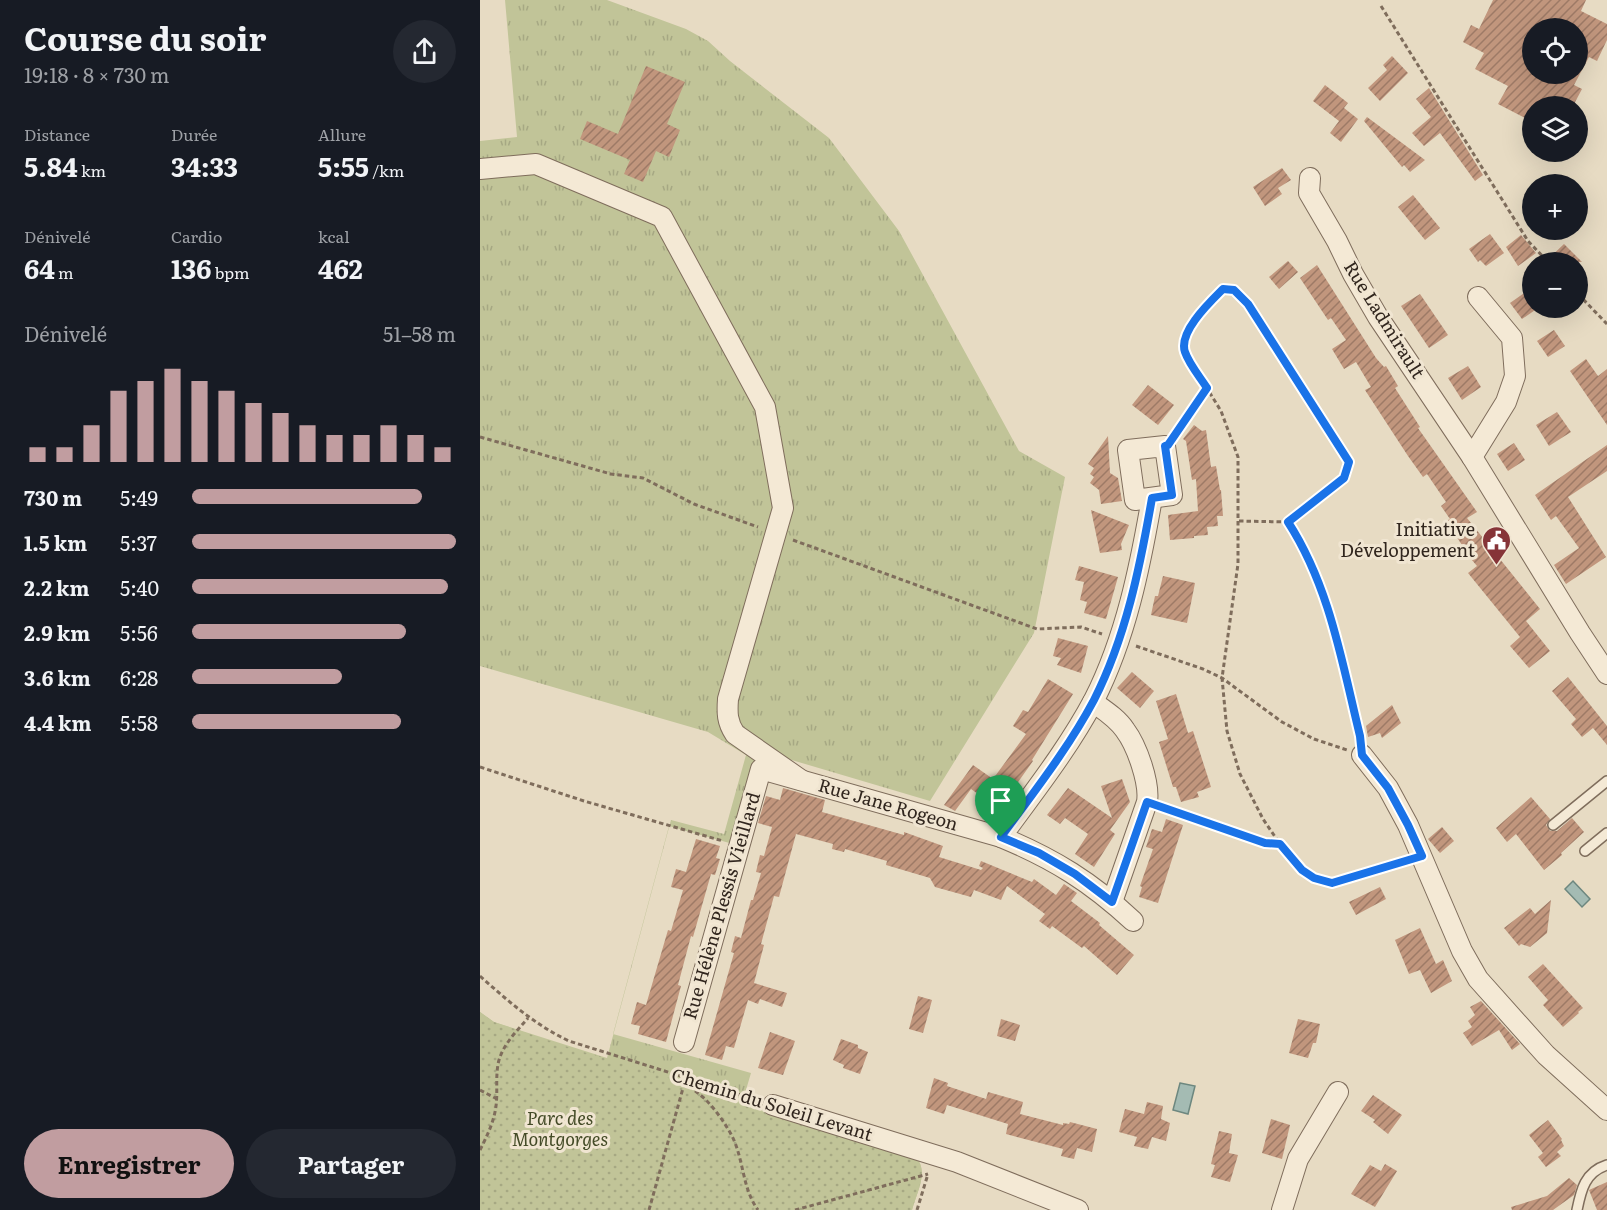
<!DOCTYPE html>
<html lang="fr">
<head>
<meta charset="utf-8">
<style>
	body { margin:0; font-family:Literata,serif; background:#242831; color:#f1f3f6; height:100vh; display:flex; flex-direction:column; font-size:22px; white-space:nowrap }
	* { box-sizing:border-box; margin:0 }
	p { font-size:20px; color:#9ea1a6 }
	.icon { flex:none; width:33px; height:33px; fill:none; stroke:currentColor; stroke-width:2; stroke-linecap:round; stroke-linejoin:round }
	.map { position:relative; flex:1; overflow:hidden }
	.details { display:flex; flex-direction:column; background:#171b24; width:480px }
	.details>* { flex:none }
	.tools { position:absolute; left:1042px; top:18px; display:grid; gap:12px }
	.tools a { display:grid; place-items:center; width:66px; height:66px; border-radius:50%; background:#171b24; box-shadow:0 6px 24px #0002; font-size:30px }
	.pin { position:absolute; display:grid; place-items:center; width:51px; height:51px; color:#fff; margin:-62px -26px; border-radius:50% 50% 50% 0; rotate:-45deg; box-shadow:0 0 6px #0007 }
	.pin .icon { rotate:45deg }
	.round { display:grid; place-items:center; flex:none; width:63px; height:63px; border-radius:32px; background:#242831 }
	.head { display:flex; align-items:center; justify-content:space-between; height:102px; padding:0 24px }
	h1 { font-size:33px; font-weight:700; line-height:45px }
	.figures { display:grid; grid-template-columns:repeat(3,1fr); gap:9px; height:102px; padding:6px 24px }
	.figures div { display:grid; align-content:center }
	.figures b { font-size:26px; font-weight:700 }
	.figures small { font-size:16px; font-weight:400 }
	.figures p { font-size:16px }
	.chart { height:168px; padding:12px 24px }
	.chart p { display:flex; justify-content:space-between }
	.chart svg { width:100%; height:108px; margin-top:6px; stroke:#c19da0; stroke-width:6 }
	.button { display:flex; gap:12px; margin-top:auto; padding:12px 24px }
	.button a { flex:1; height:69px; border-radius:36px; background:#c19da0; color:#111; font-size:24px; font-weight:700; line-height:69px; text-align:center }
	.button a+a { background:#242831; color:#f1f3f6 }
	ul { padding:0 24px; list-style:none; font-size:20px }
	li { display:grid; grid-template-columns:96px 72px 1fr; align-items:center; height:45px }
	li i { height:15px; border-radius:8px; background:#c19da0 }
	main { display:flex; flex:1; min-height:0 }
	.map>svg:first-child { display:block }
	.grass { fill:url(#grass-tufts) }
	.park { fill:url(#park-dots) }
	.water { fill:#a4bbb3; stroke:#6d877f; stroke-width:1.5 }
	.building { fill:url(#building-hatch); fill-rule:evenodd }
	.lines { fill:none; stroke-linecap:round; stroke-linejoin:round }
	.lane-casing { stroke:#7f6d5c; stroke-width:12 }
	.street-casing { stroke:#7f6d5c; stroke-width:22 }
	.path { stroke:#7f6d5c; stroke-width:3; stroke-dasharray:4.5 3; stroke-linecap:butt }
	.lane { stroke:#f4e9d5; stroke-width:9 }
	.street { stroke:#f4e9d5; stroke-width:20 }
	.route-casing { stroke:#fff; stroke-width:12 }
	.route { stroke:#1a73e8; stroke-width:8 }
	.labels { text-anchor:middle; stroke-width:6; stroke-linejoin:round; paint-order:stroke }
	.street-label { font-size:18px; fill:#31261e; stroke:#f0e5d1 }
	.poi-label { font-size:18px; fill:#31261e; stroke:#f0e5d1; text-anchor:end }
	.park-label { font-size:18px; font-style:italic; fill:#444b27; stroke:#f0e5d1 }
</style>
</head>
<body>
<main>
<section class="details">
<div class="head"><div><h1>Course du soir</h1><p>19:18 · 8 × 730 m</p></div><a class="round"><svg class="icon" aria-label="share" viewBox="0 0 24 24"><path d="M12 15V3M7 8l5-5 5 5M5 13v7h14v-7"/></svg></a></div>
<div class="figures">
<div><p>Distance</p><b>5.84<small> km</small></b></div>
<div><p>Durée</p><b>34:33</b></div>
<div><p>Allure</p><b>5:55<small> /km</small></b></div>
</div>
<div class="figures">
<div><p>Dénivelé</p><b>64<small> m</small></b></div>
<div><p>Cardio</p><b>136<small> bpm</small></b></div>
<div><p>kcal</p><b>462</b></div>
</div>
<div class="chart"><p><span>Dénivelé</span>51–58 m</p>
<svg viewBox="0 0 160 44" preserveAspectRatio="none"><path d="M5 44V38M15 44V38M25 44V29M35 44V15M45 44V11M55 44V6M65 44V11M75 44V15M85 44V20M95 44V24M105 44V29M115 44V33M125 44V33M135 44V29M145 44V33M155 44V38"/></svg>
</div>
<ul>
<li><b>730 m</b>5:49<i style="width:87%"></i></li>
<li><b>1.5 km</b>5:37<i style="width:100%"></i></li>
<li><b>2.2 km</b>5:40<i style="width:97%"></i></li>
<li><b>2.9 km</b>5:56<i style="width:81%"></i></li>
<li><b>3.6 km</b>6:28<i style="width:57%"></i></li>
<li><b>4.4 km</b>5:58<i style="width:79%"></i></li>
</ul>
<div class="button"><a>Enregistrer</a><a>Partager</a></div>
</section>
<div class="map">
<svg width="1127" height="1210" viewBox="0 0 1127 1210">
	<defs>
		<pattern id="grass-tufts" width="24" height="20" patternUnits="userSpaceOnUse" patternTransform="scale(1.5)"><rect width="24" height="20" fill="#c1c498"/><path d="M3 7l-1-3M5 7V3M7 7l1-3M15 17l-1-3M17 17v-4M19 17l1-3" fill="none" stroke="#a6a883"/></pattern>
		<pattern id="park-dots" width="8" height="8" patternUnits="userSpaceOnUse" patternTransform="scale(1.5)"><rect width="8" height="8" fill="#c1c498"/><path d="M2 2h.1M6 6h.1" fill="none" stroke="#a6a883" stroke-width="1.8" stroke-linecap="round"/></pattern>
		<pattern id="building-hatch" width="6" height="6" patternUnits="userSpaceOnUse" patternTransform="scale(1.5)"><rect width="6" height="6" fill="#c1967d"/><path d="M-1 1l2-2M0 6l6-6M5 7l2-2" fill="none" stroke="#9d7a66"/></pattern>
	</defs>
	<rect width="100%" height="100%" fill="#e7dbc3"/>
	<path class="grass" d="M25,0H127L206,29L228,41L250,61L349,138L419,231L539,451L585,477L554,633L450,801L278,750L253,844L189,826L133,1034L271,1073L263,1100L435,1157C450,1170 436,1194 432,1210H0V1012L14,1022L127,1058L191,820L244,834L266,755L228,732L0,666V141L37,137Z"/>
	<path class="park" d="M0,1012L14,1022L97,1050L262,1100L435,1157C450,1170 436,1194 432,1210H0Z"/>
	<g class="water">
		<path d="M1093,881L1110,899L1102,907L1085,889Z"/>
		<path d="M700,1083L715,1086L708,1114L693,1110Z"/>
	</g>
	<g class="building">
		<path d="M1013,0H1106L1101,11L1127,24V40L1117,61L1109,57L1094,85L1102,89L1093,106H1053V122L1018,104L1028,86L995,69L1004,53L983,42L991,25L999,29ZM1053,28H1098V74H1053Z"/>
		<path d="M912,56L928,73L900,101L888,88L907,70L903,65Z"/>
		<path d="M166,66L205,82L187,124L200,130L189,157L176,151L163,182L144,174L150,160L100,139L107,121L138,134Z"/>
		<path d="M845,85L868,103L864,108L878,119L861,142L850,133L859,121L833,101Z"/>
		<path d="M949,88L1003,175L995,181L960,133L944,146L932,133L951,117L936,99Z"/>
		<path d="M887,117L945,160L930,172L924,165L922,167L884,121Z"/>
		<path d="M802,168L811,180L798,188L802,194L785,206L773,187Z"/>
		<path d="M933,195L960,228L945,240L918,207Z"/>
		<path d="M1010,234L1024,253L1006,266L1000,260L998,262L989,249Z"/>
		<path d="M1041,235L1056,253L1038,266L1026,247Z"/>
		<path d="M1084,244L1102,262H1065Z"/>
		<path d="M808,261L818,272L799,289L789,277Z"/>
		<path d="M837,265L896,358L904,367L906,366L918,386L915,388L940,427L938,428L997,512L987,518L1060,609L1046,621L1070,651L1049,668L1030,646L1040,637L988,573L997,566L980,546L982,545L966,521L970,519L961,506L966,502L947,474L943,477L928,456L885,390L891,387L876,362L864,369L852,349L866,340L851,318L848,320L820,278Z"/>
		<path d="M1047,291L1053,299V308H1058L1042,319L1030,303Z"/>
		<path d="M940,294L968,335L949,348L921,306Z"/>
		<path d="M1074,330L1085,346L1068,357L1057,341Z"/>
		<path d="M1106,359L1118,376L1127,369V425L1090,371Z"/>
		<path d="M988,366L1001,387L982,400L968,378Z"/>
		<path d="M668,385L694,405L678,425L652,405Z"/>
		<path d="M1077,412L1091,432L1069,446L1056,425Z"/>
		<path d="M714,425L722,431L726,430L731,467L736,466L740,490H741L743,516H737L738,526L727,527L728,535L714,536V538L690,540L688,515L718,511L716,479L712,480L706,441L703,439Z"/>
		<path d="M628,436L630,473L638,478L642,501L621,504L619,490L610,483L614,477L610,474L614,468L608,464Z"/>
		<path d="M1034,443L1045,460L1028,471L1017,454Z"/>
		<path d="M1127,445V471L1088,497L1126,557L1086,584L1074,565L1099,548L1076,516L1071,520L1055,495Z"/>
		<path d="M611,510L649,525L641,544L642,550L620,553Z"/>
		<path d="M599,566L638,577L626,619L604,613L607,602L600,600L604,582L595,580Z"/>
		<path d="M683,576L715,583L707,623L671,615L675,596H678Z"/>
		<path d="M578,638L608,646L601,673L577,665L581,658L573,656Z"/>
		<path d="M652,672L674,691L660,708L637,688Z"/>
		<path d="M1088,677L1127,726V745L1113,728L1102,737L1091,724L1096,719L1072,691Z"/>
		<path d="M568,679L593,694L552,760L553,761L531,792L526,788L514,805L491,789L475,811L464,805L493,765L513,779L546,734L533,726L543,710L548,712Z"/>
		<path d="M696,694L708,733L713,731L731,787L717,792L719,797L701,802L696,787H693L679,742L688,739L676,701Z"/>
		<path d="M912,705L921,723L902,738L900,733L888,737L886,726Z"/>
		<path d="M642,779L650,802L630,830L635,834L614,867L595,854L608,834L585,818L580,824L567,815L588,788L632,818L621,786Z"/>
		<path d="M303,788L345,800L342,812L424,835V832L463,846L459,857L501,870L503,868L499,866L501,861L552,882L554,879L576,895L584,884L597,893L591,901L620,923L619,925L654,955L637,975L604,946L602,948L572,926L570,929L559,921L565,914L527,886L521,900L494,890L491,897L455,887L450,878L406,865L407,861L365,849L364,852L352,849L353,844L316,834L299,897L294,896L281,944L284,945L274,983L307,993L302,1007L280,999L278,1004L268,1000L254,1048L246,1046L242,1060L225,1055L254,953L251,952L255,936L261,938L271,900H273L281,873L276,872L280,855L284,856L292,827L278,823L286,796L300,800Z"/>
		<path d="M1051,797L1070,819L1066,825L1070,831H1077L1092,818L1104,832L1081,853L1082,855L1064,870L1036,834L1027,842L1016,828Z"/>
		<path d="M686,819L703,825L678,903L659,897L662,887L660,886L673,849L666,847L672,829L682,832Z"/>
		<path d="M962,827L974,841L960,853L948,839Z"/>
		<path d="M216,839L240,846L236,858L240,859L235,875L231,874L213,937L211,936L198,985L201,986L186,1042L158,1034L160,1026L151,1024L157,1002L166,1005L188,930L191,931L203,890L191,887L196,869L206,872Z"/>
		<path d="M900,887L906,899L876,915L869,902Z"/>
		<path d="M1071,900L1067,933L1050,947L1041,944L1039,946L1024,928L1050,908L1055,914Z"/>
		<path d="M940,928L956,964L963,960L972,981L951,993L940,970L929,974L915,940Z"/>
		<path d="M1063,964L1103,1008L1098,1012L1099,1013L1083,1027L1063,1005L1068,1000L1048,977Z"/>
		<path d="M438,996L452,1000L443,1033L429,1029Z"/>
		<path d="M1001,1001L1040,1044L1032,1050L1019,1030L992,1046L983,1033L992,1027L988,1021L995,1015L990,1007Z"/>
		<path d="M521,1019L540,1025L535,1041L517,1036Z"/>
		<path d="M818,1019L840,1024L836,1043H833L828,1058L809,1053Z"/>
		<path d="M290,1032L315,1041L303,1075L278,1068Z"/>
		<path d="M361,1039L378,1045V1048L388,1052L380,1074L363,1068L364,1065L353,1060Z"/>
		<path d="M454,1078L468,1083L467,1086L506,1099L508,1092L543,1102L540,1114L583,1125V1123L589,1124L590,1122L617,1129L612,1152L597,1148L594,1159L581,1156L583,1149L526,1134L528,1124L467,1105L464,1114L446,1108Z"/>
		<path d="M893,1095L922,1115L908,1134L893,1122L895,1120L881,1111Z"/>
		<path d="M667,1102L683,1106L681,1119L690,1123L686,1141L672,1137L668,1149L654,1146L657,1137L639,1132L645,1109L664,1114Z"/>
		<path d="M791,1119L810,1125L802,1159L782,1153Z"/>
		<path d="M1068,1120L1082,1139L1081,1140L1084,1146L1077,1152L1081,1156L1066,1167L1058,1157L1063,1153L1049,1135Z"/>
		<path d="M739,1131L752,1134L749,1153L758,1155L750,1182L731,1177L735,1165L731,1164Z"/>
		<path d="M905,1164L917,1171L895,1207L871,1194L890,1165L901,1171Z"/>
		<path d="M1089,1178L1097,1185L1094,1195L1073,1210H1032L1031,1207L1067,1196Z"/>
		<path d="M1127,1182V1210H1117L1109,1190Z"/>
	</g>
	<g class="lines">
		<defs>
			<g id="lane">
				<path d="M1073,825L1127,781"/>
				<path d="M1105,851L1127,833"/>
				<path d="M1097,1210C1101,1190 1105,1172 1127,1165"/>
			</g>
			<g id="street">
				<path d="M0,169L56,164L182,217L285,407L303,508L248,699C247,713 247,722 255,734L321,780"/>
				<path d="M830,178L829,193L857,241L873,274L898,317L992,457L1100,633L1127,674"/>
				<path d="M685,446L692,495L655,500L648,450Z"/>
				<path d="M992,457L1026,402L1035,376L1032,338L998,297"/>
				<path d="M613,702C624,710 637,718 645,730C657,746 670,783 667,802L632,902"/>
				<path d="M882,755L908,788L928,825L982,951L998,979L1066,1055L1127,1110"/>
				<path d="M521,837C553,793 588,749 614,700C646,637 660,567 672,498"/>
				<path d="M204,1042L281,769L521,837C574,859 611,882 653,921"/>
				<path d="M293,1105L477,1162L598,1210"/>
				<path d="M802,1210L818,1159L858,1092"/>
			</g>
		</defs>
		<use href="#lane" class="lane-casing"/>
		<use href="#street" class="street-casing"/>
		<g class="path">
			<path d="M901,6L1048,241L1068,262"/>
			<path d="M1098,294L1127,324"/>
			<path d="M696,434L727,388"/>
			<path d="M0,437L131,474L163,478L214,504L278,527"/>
			<path d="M759,521L808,522L864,478L869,462L768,304L754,290L743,289L727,305L704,337V351L741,411L758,457V564L742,678L747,731L760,774L783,819L800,844L822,870L834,878L852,883L926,861"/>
			<path d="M808,522C838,568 852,617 864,670C870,693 876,715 881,738"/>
			<path d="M313,540L557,629L601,627L622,634"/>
			<path d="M656,646L723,669L742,678L802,722L834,739L867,750"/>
			<path d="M0,767L104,801L243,841"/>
			<path d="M682,807L785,843L800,844"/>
			<path d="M0,976C28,1001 55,1025 89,1041L277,1100"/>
			<path d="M206,1079C211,1089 217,1092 225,1099C235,1109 245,1123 252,1136C264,1160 262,1188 278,1210"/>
			<path d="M0,1090L17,1099"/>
			<path d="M0,1150C7,1136 14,1122 16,1106C18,1091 15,1075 19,1060C24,1043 38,1030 48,1018"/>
			<path d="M169,1210L205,1081"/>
			<path d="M315,1210L448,1174"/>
			<path d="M437,1210L448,1174"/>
		</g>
		<use href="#lane" class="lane"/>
		<use href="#street" class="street"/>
	</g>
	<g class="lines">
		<defs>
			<path id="route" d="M743,289L754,290L768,304L869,462L864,478L808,522C850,587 862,663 880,736L882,755L908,788L928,825L942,856L852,883L834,878L822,870L800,844L785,843L667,802L632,902L595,874L559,853L521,837C553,793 588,749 614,700C646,637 660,567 672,498L692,495L685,446L688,445L727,388C720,377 709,364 705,352C698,332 730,302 743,289Z"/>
		</defs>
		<use href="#route" class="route-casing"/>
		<use href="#route" class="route"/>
	</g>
	<defs>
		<symbol id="civic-pin" viewBox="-11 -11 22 30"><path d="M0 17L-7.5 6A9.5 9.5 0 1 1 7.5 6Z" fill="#863438" stroke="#f0e5d1"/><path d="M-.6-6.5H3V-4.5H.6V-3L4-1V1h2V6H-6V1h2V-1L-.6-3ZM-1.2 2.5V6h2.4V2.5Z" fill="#fff"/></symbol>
	</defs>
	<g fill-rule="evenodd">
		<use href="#civic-pin" x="1000" y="524" width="33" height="45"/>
	</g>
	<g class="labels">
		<g class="street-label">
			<text transform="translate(904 320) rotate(58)" y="6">Rue Ladmirault</text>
			<text transform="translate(408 805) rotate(16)" y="6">Rue Jane Rogeon</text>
			<text transform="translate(242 906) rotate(-74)" y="6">Rue Hélène Plessis Vieillard</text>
			<text transform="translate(292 1105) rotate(17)" y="6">Chemin du Soleil Levant</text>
		</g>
		<g class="poi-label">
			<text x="995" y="536">Initiative<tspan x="995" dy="21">Développement</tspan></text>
		</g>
		<g class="park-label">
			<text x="80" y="1125">Parc des<tspan x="80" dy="21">Montgorges</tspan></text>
		</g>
	</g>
</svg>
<div class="tools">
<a><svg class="icon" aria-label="locate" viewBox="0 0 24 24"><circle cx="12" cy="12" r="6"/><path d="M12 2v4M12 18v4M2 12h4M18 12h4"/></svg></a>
<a><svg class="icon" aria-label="layers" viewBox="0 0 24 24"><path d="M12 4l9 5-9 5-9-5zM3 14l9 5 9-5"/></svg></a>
<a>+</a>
<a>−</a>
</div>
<div class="pin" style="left:521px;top:837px;background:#1e9e55"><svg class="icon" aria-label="arrive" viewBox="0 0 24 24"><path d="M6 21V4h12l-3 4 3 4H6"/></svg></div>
</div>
</main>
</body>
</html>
